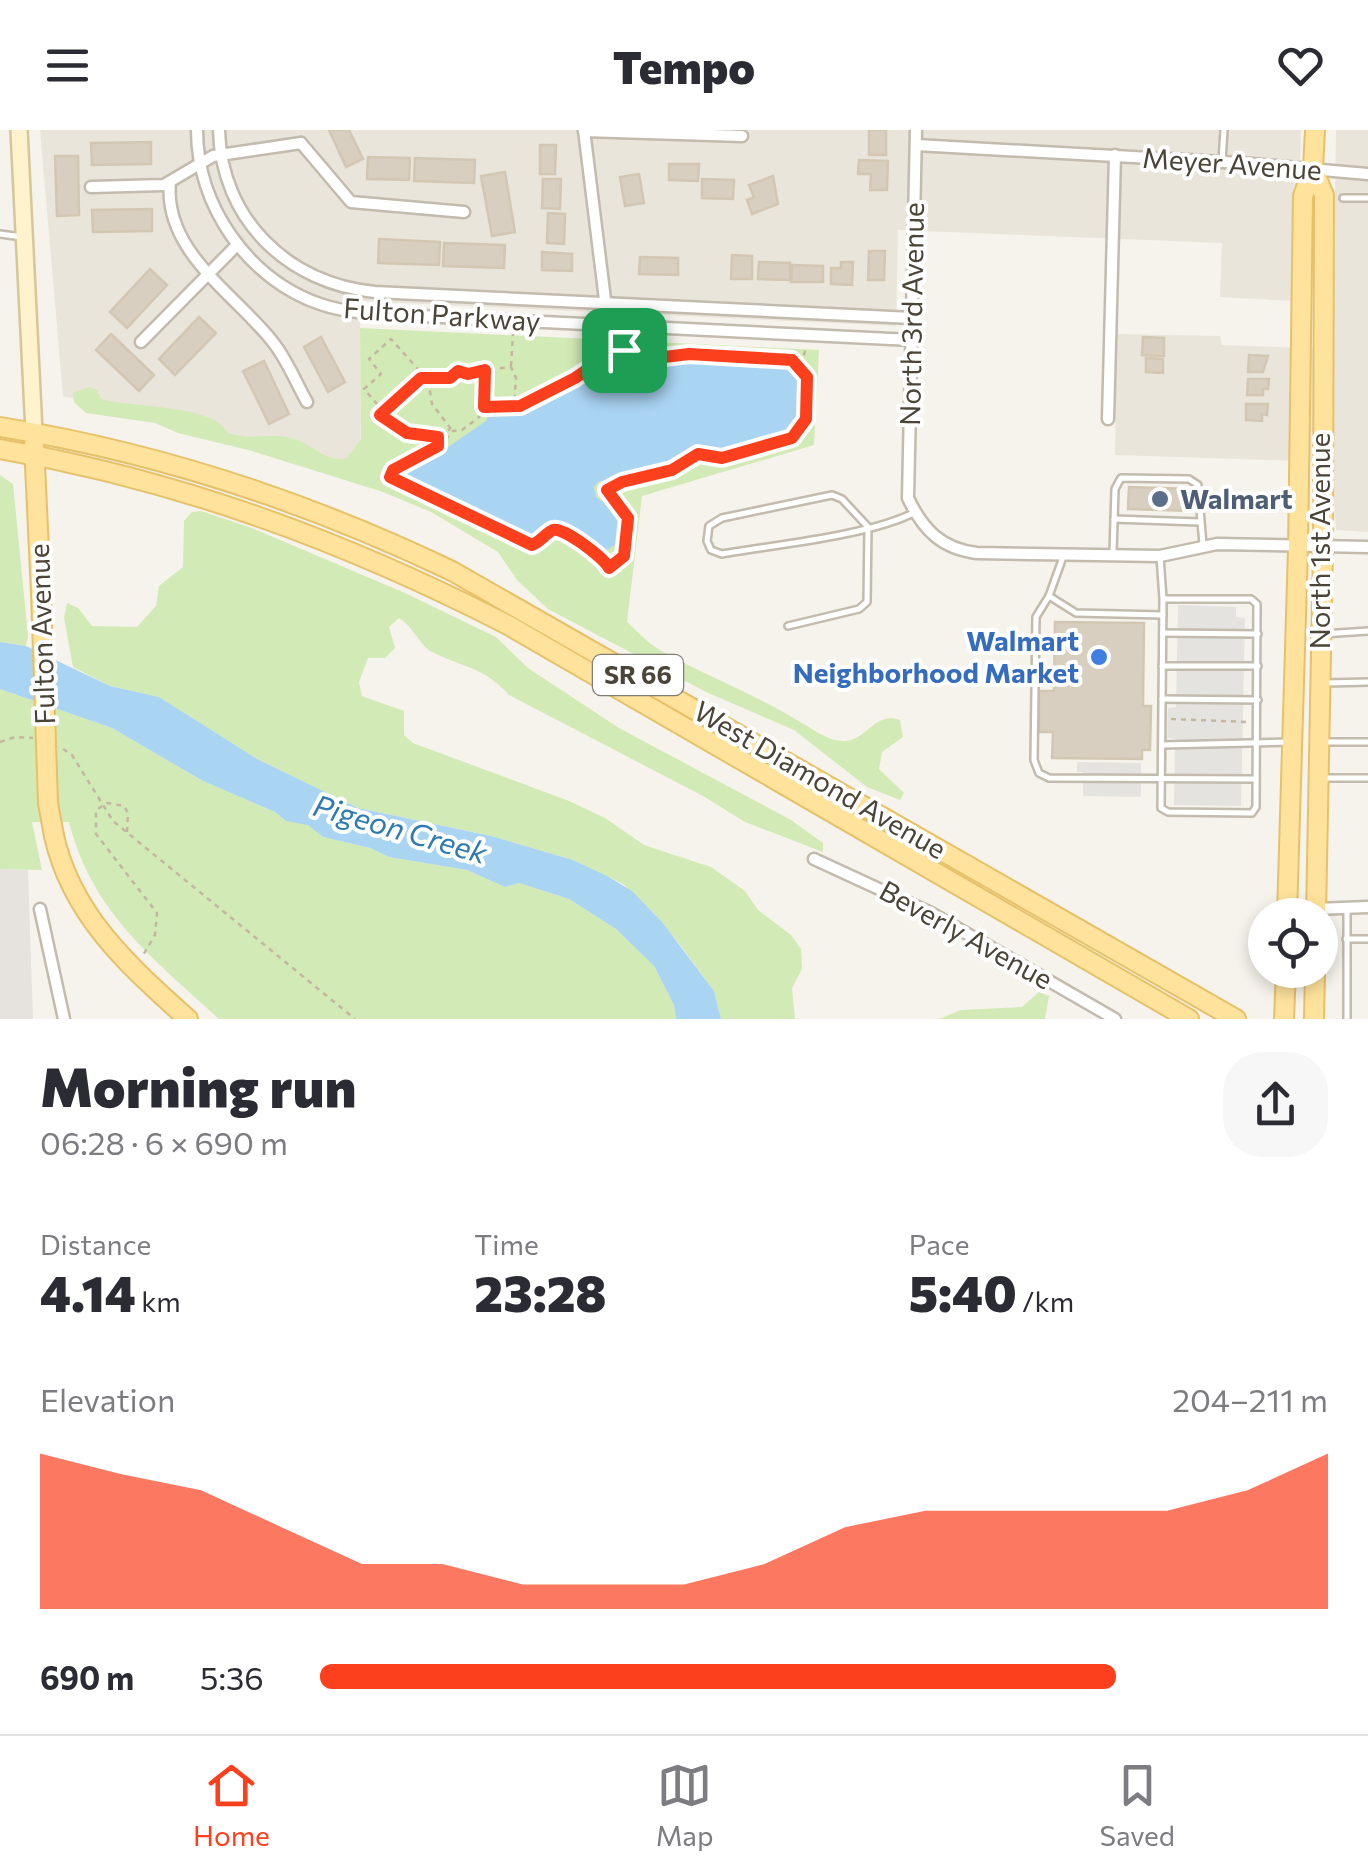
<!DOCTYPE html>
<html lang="en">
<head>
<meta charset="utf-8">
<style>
	body { margin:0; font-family:Commissioner,sans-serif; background:#f7f7f7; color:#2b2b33; height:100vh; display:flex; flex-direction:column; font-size:38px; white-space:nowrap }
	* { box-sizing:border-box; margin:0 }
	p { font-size:32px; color:#7c7c81 }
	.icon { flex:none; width:55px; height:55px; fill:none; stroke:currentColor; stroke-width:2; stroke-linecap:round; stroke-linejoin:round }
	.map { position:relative; height:889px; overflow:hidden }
	.side { display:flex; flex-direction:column; background:#fff; flex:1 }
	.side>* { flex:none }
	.buttons { position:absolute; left:1248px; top:768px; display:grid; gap:20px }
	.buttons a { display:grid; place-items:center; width:90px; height:90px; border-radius:50%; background:#fff; box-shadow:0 5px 15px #0003; font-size:50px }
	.pin { position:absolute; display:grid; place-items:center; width:85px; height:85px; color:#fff; margin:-42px; border-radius:20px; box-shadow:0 5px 15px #0006 }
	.round { display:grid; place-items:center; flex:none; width:105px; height:105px; border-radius:40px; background:#f7f7f7 }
	.head { display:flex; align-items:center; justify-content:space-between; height:170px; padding:0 40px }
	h1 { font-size:55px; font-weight:800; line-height:75px }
	.metrics { display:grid; grid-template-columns:repeat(3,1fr); gap:15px; height:170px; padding:10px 40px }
	.metrics div { display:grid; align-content:center }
	.metrics b { font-size:50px; font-weight:800 }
	.metrics small { font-size:28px; font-weight:400 }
	.metrics p { font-size:28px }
	.chart { height:280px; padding:20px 40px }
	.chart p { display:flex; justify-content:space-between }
	.chart svg { width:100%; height:180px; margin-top:10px; fill:#fc3f1d; opacity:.7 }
	ul { padding:0 40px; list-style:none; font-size:32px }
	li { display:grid; grid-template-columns:160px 120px 1fr; align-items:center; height:75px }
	li i { height:25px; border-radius:12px; background:#fc3f1d }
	header { display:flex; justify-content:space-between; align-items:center; height:130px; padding:0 40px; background:#fff; font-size:45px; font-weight:800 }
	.dock { display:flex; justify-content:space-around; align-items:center; height:140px; border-top:2px solid #e1e1e2; background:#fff; font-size:28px; color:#7c7c81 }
	.dock a { display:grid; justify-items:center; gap:5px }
	.dock .active { color:#fc3f1d }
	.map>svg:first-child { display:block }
	.residential { fill:#eae5da }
	.industrial { fill:#e6e2dd }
	.green { fill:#d2eab5 }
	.parking { fill:#e5e3e0 }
	.water { fill:#a9d4f2 }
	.building { fill:#d8cfc1; stroke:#d3c7b4; stroke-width:2.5 }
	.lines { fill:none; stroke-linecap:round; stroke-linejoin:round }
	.service-casing { stroke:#c2bbae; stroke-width:10 }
	.minor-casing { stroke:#c2bbae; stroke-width:15 }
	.secondary-casing { stroke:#d6c79b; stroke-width:20 }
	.primary-casing { stroke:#e6c16a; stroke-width:22 }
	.path { stroke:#c4b79f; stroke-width:2.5; stroke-dasharray:5 5; stroke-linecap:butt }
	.service { stroke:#fff; stroke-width:5 }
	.minor { stroke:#fff; stroke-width:10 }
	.secondary { stroke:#fff3cd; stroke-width:15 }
	.primary { stroke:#ffe39c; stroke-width:18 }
	.primary-bridge-casing { stroke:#e6c16a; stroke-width:22; stroke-linecap:butt }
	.primary-bridge { stroke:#ffe39c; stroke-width:18 }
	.route-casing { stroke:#fff; stroke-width:20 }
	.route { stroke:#fc3f1d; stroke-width:12 }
	.service-dot { fill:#5c6f8a; stroke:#fff; stroke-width:4 }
	.shop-dot { fill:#3f7fe0; stroke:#fff; stroke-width:4 }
	.labels { text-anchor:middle; stroke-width:8; stroke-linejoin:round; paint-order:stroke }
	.shield { fill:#fff; stroke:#817c74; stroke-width:2.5 }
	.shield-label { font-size:25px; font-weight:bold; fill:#4b4439 }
	.street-label { font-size:28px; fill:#4b4439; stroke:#fff }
	.service-label { font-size:28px; font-weight:bold; fill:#4e5e75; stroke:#fff; text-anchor:start }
	.shop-label { font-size:28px; font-weight:bold; fill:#366cbe; stroke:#fff; text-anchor:end }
	.water-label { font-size:30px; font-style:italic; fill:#2e7ab2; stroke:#fff }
</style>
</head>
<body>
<header><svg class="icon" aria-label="menu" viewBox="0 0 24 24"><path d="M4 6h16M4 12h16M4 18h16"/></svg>Tempo<svg class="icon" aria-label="heart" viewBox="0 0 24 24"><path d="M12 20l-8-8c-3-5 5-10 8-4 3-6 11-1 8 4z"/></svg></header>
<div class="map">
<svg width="1368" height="889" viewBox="0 0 1368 889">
	<rect width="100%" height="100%" fill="#f6f3ec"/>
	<g class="residential">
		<path d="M40,0H1301L1295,171L1220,167L1222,113L898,100L896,196L360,171L361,340L63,266Z"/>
		<path d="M1336,0H1368V402L1336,400L1332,332L1115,325L1117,204L1220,206L1222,215L1333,219Z"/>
	</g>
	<path class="industrial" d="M0,739L28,740L33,889H0Z"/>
	<g class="green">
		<path d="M360,198L819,220L814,315L642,366L627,492C638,502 649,514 663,522C709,547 757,565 802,593C815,600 829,612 845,611C867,610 875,581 900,590L903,607L882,622L879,639L904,663L900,670L867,657L794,600L706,562L548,479L517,450L498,422L431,382L383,362L252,321L178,303L155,293L86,283L74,272L73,263L89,257L97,260L101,269C131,278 214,274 228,303C251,311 273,302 294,309C314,315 326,333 347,328L361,309Z"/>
		<path d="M0,345L13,354L28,506L26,516L0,512Z"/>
		<path d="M201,381L249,397L405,463L496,507L528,538L619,598L791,690L823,713V722L745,692L703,666L509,565C484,537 464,538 432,522C418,514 415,498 399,488L389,497L395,518L385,528H368L359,552L362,566L404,581V605L413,613L569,671L605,688L644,715L711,737L745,761L758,780L791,805L801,819L802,839L792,858L795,889H721L714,861L681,816L654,783L623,754L573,730L491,706L358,678L257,629L159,567L110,556L73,537L64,488L67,473L78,478L92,496L137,497L156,476L159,456L183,437L184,391L192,382Z"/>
		<path d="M0,559L112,598L203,651L275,682L286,691L308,694L323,707L370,718L389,727L467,740L505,757L519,753L569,769L616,799L654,836L674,875L676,889H219C153,828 92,783 69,692H32L42,740L0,739Z"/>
		<path d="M1039,862L1049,866L1045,889H939L961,880L1022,877Z"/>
	</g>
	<g class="parking">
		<path d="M1178,475L1236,477V487L1245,488L1241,676L1174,675L1175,609L1167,608L1168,578L1176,577Z"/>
		<path d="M1077,632L1141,633V667L1083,666V642H1077Z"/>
	</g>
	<g class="water">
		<path d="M690,231L792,239L801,257L799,289L786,300L717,320H695L670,334L598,352L594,357L596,367C615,381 623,389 618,413L605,421L557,390L531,408L405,347L410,339H416L486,291L491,278L502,275L509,285C527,283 535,270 551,263C575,253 596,256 617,238L643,243L667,233Z"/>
		<path d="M0,512L26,516L110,556L159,567L257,629L358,678L491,706L573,730L607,746L632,761L662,792L714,861L721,889H676L674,875L654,836L616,799L569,769L519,753L505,757L467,740L389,727L370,718L323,707L308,695L286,691L275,682L203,651L112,598L0,559Z"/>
	</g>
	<g class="building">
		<path d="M329,0H349L363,29L346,37Z"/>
		<rect x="869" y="0" width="17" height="25"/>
		<path d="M151,12V34L92,35L91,13Z"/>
		<path d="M540,15H556L555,44H540Z"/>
		<path d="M55,26H78L79,85L57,86Z"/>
		<path d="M368,27L410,28L409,50L367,49Z"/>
		<path d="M415,28L475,30L474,53L414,51Z"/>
		<path d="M859,30L888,31L887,60H870L871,44H858Z"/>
		<path d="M669,34H699L698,51L669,50Z"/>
		<path d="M505,42L515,102L492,106L481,46Z"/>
		<path d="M639,44L644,73L625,76L620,47Z"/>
		<path d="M773,46L778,74L752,84L747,70L754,67L749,55Z"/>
		<path d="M543,49H561L560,79L542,78Z"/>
		<path d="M702,49L734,50L733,69L702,68Z"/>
		<path d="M152,79V101L93,102L92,80Z"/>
		<path d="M548,83L565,84L564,114L547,113Z"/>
		<path d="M379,109L440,112L439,135L378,133Z"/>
		<path d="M444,113L505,115L504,138L443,136Z"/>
		<path d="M869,121H885L884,150H868Z"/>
		<path d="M542,122L572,124V141L542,140Z"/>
		<path d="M732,125L752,126V149H731Z"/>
		<path d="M640,127L678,128V145L639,144Z"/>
		<path d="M759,132L790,133V150L758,149Z"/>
		<path d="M841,132H853L852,155L831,154V138H841Z"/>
		<path d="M792,135L823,136V152H791Z"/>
		<path d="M150,139L167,155L127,198L110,182Z"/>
		<path d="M199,187L216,203L175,245L159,229Z"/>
		<path d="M111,204L154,245L139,261L96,220Z"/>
		<path d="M321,207L345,252L328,262L304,217Z"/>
		<path d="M1143,207L1164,208V226L1142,225Z"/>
		<path d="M1249,225L1268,226L1263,242H1248Z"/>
		<path d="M1146,228L1163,229V243L1146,242Z"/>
		<path d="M264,231L289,284L269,294L243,241Z"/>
		<path d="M1248,249H1269L1268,259H1263V265H1247Z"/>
		<path d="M1246,274H1268L1267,285L1262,284V291L1246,290Z"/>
		<path d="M1129,357L1191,359V381L1128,379Z"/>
		<path d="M1055,492L1144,493L1143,576H1151L1150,620H1142V629L1052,628L1053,602H1039V561H1054Z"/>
	</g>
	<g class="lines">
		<defs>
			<g id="service">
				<path d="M1222,31L1224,0"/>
				<path d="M1343,68H1368"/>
				<path d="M0,104L22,107"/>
				<path d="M1114,389L1199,392"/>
				<path d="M1113,423L1115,359L1121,348L1189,349L1198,355L1203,415"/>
				<path d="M1160,426L1163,469L1161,678L1168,682L1252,683L1256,677L1257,474L1251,469H1163"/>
				<path d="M1063,427L1049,466L1036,487L1034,630L1039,643L1049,648L1256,649"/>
				<path d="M1049,466L1076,483L1163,485"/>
				<path d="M788,496L859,479L867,472L868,397L842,369L832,365L722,388L709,396L707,411L711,420L722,424C773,415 873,405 915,382"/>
				<path d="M1163,503L1258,504"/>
				<path d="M1323,504L1368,501"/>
				<path d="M1162,536H1258"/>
				<path d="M1326,553L1368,552"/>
				<path d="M1162,569L1258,570"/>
				<path d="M1325,612H1368"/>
				<path d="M1162,615L1288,612"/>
				<path d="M1325,648H1368"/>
				<path d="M1347,780V889"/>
				<path d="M1346,809H1368"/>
			</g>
			<g id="minor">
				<path d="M197,0C197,76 248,149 320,174C352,185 387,184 421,186L912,210"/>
				<path d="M219,0C221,89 288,154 375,162L912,188"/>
				<path d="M584,0L608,194"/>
				<path d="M916,0L908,368C923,400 942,419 977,423L1160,426L1217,414L1368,417"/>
				<path d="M584,1L742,6"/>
				<path d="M301,13L351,72L464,82"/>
				<path d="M916,15L1241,33L1368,44"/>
				<path d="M170,52C163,121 235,164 272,211C287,229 296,253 307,272"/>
				<path d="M91,57L164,55L213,26L301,13"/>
				<path d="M141,212L237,115"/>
				<path d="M1108,289L1115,25"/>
				<path d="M814,729L931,783L1115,889"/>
				<path d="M40,779L64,889"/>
				<path d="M1316,779L1368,777"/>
			</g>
			<path id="secondary" d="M19,0L34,302"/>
			<g id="primary">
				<path d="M1313,39L1324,65L1323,418L1316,785"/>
				<path d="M0,297C157,322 308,372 452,441L1236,889"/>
				<path d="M34,314L41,463"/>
				<path d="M0,319C180,350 346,412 508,495L1189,889"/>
				<path d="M54,706C72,786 129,836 188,889"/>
				<path d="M1287,785L1298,419L1303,66L1313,39L1315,0"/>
				<path d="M1284,889L1286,840"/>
				<path d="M1314,889L1315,840"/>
			</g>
		</defs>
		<use href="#service" class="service-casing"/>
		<use href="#minor" class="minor-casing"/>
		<use href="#secondary" class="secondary-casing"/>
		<use href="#primary" class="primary-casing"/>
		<g class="path">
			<path d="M624,219L625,209"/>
			<path d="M620,221L649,229L689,223L791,230L807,247L806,289L792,307L722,328L698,325L672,339L622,352L607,360L628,387L623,426L609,438C604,428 564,397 553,400C546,403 540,412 532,415L390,347L393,339L444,312L453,301L462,300L479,287L484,277L519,275Z"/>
			<path d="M801,235L806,218"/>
			<path d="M511,236L513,204"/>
			<path d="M428,249L421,248L380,285L407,303L438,307"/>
			<path d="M484,275L485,240L511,237L516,248L514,277"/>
			<path d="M384,282L364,259L381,244L369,229L391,209L426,248"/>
			<path d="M451,299L432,274L428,249H450L458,241L468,244L485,240"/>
			<path d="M438,315V307L450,299"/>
			<path d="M1171,589L1248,592"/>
			<path d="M0,612L15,607L33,608"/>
			<path d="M63,619L72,625L113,691L355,889"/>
			<path d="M127,702L128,683L124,676L107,673L96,680V704L157,783L155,805L142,827"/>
		</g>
		<use href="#service" class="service"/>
		<use href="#minor" class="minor"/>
		<use href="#secondary" class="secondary"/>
		<use href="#primary" class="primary"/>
		<defs>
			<path id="primary-bridge" d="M41,463L48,673L54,706"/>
		</defs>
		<use href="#primary-bridge" class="primary-bridge-casing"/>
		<use href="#primary-bridge" class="primary-bridge"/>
	</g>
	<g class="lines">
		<defs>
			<path id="route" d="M624,220L648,229L689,224L792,230L807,247L806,289L792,308L722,328L698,324L672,340L622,352L607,360L628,388L624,426L609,438C604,428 564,397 553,400C546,403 540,412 532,415L390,347L393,340L438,316V307L407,303L380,285L421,248H450L458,241L468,244L485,240L484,277L520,276L575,248L612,223Z"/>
		</defs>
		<use href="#route" class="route-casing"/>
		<use href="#route" class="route"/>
	</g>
	<circle class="service-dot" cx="1160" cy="369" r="10"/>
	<circle class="shop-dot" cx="1099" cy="527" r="10"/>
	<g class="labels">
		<rect class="shield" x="593" y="525" width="90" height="40" rx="8"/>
		<g class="shield-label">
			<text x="638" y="554">SR 66</text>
		</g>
		<g class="street-label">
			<text transform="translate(1232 34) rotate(4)" y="10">Meyer Avenue</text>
			<text transform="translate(912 184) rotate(-89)" y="10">North 3rd Avenue</text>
			<text transform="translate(442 185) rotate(4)" y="10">Fulton Parkway</text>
			<text transform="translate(1320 411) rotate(-90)" y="10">North 1st Avenue</text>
			<text transform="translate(42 504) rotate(-92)" y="10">Fulton Avenue</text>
			<text transform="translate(820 650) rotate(30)" y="10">West Diamond Avenue</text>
			<text transform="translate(966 805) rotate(29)" y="10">Beverly Avenue</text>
		</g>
		<g class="service-label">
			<text x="1180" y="379">Walmart</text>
		</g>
		<g class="shop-label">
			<text x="1079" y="521">Walmart<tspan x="1079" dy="32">Neighborhood Market</tspan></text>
		</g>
		<g class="water-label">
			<text transform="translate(400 700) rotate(16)" y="10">Pigeon Creek</text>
		</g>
	</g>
</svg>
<div class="buttons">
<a><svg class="icon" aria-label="locate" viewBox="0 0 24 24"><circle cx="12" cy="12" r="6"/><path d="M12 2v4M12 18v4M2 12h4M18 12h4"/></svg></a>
</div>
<div class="pin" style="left:624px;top:220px;background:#1e9e55"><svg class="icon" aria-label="arrive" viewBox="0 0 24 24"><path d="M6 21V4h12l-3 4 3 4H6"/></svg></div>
</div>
<section class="side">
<div class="head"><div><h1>Morning run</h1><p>06:28 · 6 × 690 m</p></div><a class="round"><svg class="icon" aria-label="share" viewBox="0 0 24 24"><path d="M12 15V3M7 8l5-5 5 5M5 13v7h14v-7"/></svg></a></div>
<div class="metrics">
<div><p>Distance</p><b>4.14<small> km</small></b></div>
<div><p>Time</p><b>23:28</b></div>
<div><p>Pace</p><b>5:40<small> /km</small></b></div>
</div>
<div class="chart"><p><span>Elevation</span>204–211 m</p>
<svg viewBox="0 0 160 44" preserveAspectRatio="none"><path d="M0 44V6L10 11L20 15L30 24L40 33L50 33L60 38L70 38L80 38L90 33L100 24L110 20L120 20L130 20L140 20L150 15L160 6V44z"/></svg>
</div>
<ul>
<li><b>690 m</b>5:36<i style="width:79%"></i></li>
</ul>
</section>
<nav class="dock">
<a class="active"><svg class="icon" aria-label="home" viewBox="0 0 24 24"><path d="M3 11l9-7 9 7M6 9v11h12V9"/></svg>Home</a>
<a><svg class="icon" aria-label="map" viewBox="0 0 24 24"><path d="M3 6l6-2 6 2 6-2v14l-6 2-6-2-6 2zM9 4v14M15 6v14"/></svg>Map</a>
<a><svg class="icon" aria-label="saved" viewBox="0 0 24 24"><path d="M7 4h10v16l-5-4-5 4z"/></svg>Saved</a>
</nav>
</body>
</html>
